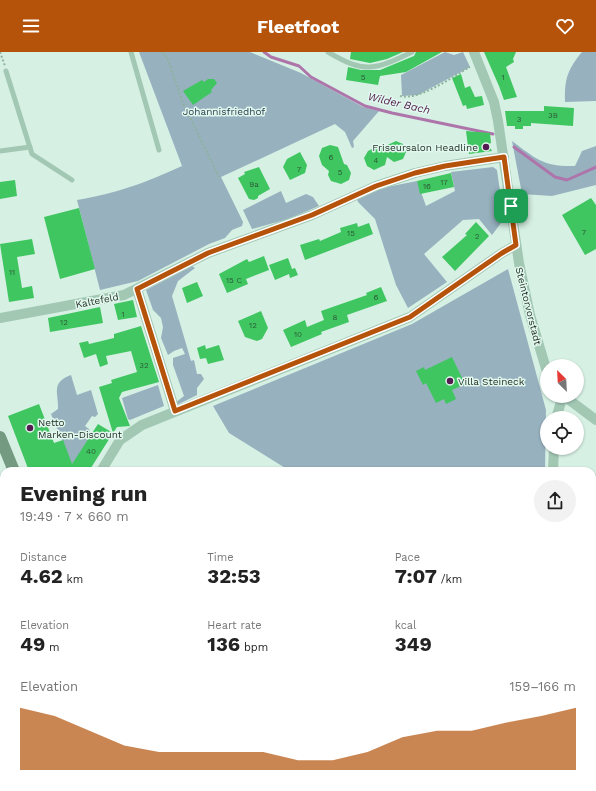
<!DOCTYPE html>
<html lang="en">
<head>
<meta charset="utf-8">
<style>
	body { margin:0; font-family:"Work Sans",sans-serif; background:#f2f2f2; color:#222; height:100vh; display:flex; flex-direction:column; font-size:15px; white-space:nowrap }
	* { box-sizing:border-box; margin:0 }
	p { font-size:13px; color:#767676 }
	.icon { flex:none; width:22px; height:22px; fill:none; stroke:currentColor; stroke-width:2; stroke-linecap:round; stroke-linejoin:round }
	.map { position:relative; flex:1; overflow:hidden }
	.drawer { position:absolute; left:0px; top:415px; width:596px; height:324px; display:flex; flex-direction:column; background:#fff; border-radius:12px 12px 0 0; box-shadow:0 1px 3px #0004 }
	.drawer>* { flex:none }
	.needle { width:26px; rotate:336deg }
	.buttons { position:absolute; left:540px; top:307px; display:grid; gap:8px }
	.buttons a { display:grid; place-items:center; width:44px; height:44px; border-radius:50%; background:#fff; box-shadow:0 1px 3px #0004; font-size:20px }
	.pin { position:absolute; display:grid; place-items:center; width:34px; height:34px; color:#fff; margin:-17px; border-radius:8px; box-shadow:0 2px 6px #0006 }
	.round { display:grid; place-items:center; flex:none; width:42px; height:42px; border-radius:21px; background:#f2f2f2 }
	.summary { display:flex; align-items:center; justify-content:space-between; height:68px; padding:0 20px }
	h1 { font-size:22px; font-weight:700; line-height:30px }
	.metrics { display:grid; grid-template-columns:repeat(3,1fr); gap:6px; height:68px; padding:4px 20px }
	.metrics div { display:grid; align-content:center }
	.metrics b { font-size:20px; font-weight:700 }
	.metrics small { font-size:11px; font-weight:400 }
	.metrics p { font-size:11px }
	.chart { height:112px; padding:8px 20px }
	.chart p { display:flex; justify-content:space-between }
	.chart svg { width:100%; height:72px; margin-top:4px; fill:#b45309; opacity:.7 }
	header { display:flex; justify-content:space-between; align-items:center; height:52px; padding:0 20px; background:#b45309; color:#fff; font-size:18px; font-weight:700 }
	.map>svg:first-child { display:block }
	.green { fill:#97b1bf }
	.lines { fill:none; stroke-linecap:round; stroke-linejoin:round }
	.stream { stroke:#ad75aa; stroke-width:3 }
	.building { fill:#3fc660 }
	.path { stroke:#8db39e; stroke-width:2; stroke-dasharray:2 2; stroke-linecap:butt }
	.lane { stroke:#a2c8b4; stroke-width:5 }
	.street { stroke:#a2c8b4; stroke-width:10 }
	.secondary { stroke:#749b82; stroke-width:12 }
	.route-casing { stroke:#fff; stroke-width:8 }
	.route { stroke:#b45309; stroke-width:5 }
	.poi-dot { fill:#531b4f; stroke:#e2f8ee; stroke-width:1.5 }
	.labels { text-anchor:middle; stroke-width:3; stroke-linejoin:round; paint-order:stroke }
	.number-label { font-size:8px; fill:#2c5837 }
	.park-label { font-size:10px; fill:#294251; stroke:#e2f8ee }
	.poi-label { font-size:10px; fill:#253329; stroke:#e2f8ee; text-anchor:start }
	.street-label { font-size:10px; fill:#253329; stroke:#e2f8ee }
	.water-label { font-size:11px; font-style:italic; fill:#531b4f; stroke:#e2f8ee }
</style>
</head>
<body>
<header><svg class="icon" aria-label="menu" viewBox="0 0 24 24"><path d="M4 6h16M4 12h16M4 18h16"/></svg>Fleetfoot<svg class="icon" aria-label="heart" viewBox="0 0 24 24"><path d="M12 20l-8-8c-3-5 5-10 8-4 3-6 11-1 8 4z"/></svg></header>
<div class="map">
<svg width="596" height="739" viewBox="0 0 596 739">
	<rect width="100%" height="100%" fill="#d6f0e4"/>
	<g class="green">
		<path d="M139,0H250L301,21L363,55L379,59L353,89L354,95L352,96L345,80L335,72L221,125L243,170L242,174L232,178L225,186L209,192L138,229L100,238L77,148C117,141 145,131 182,114Z"/>
		<path d="M445,0L454,3L463,0L470,15L418,43L402,44L401,23Z"/>
		<path d="M582,0H596V49L565,50C564,27 568,17 582,0Z"/>
		<path d="M512,89C536,107 544,115 575,114L582,99L596,94V133L552,144L522,142Z"/>
		<path d="M493,115L497,118L504,167L492,183L479,167L463,168L424,202L447,230L408,256L396,233L375,167L358,150L357,147L382,136L417,129L426,154L455,139L451,120Z"/>
		<path d="M281,139L286,151L306,142L313,145L319,154L288,167L252,177L243,158Z"/>
		<path d="M192,214L195,216L178,229L172,244L191,309L194,308L197,322H201L204,327L197,336V343L177,353L175,351L184,344L173,313V306L185,302L182,296L174,299L168,303L161,286L163,275L161,266L153,258L146,238Z"/>
		<path d="M508,217L546,358L545,419H290L229,381L213,354L412,272Z"/>
		<path d="M71,323L77,343L91,338L98,362L95,365L92,364L85,374L89,377L91,384L71,416L67,400L51,362L58,357C59,341 50,331 71,323Z"/>
		<path d="M158,333L164,354L130,368L128,367L122,346Z"/>
		<path d="M592,445L596,448V493L592,489Z"/>
		<path d="M6,735H63L66,739H7Z"/>
	</g>
	<g class="lines">
		<g class="stream">
			<path d="M264,0L271,5L299,14L311,25L365,54L392,61L493,82"/>
			<path d="M514,95L555,125L567,128L596,115"/>
		</g>
	</g>
	<g class="building">
		<path d="M351,0H403L387,7L370,11L350,7Z"/>
		<path d="M416,0H442L406,20L380,24L378,33L346,28L348,15L361,18H380L414,4Z"/>
		<path d="M484,0H516L513,7L514,10L506,15L517,45L504,48L499,34Z"/>
		<path d="M461,22L465,36L470,34L475,45L482,44L484,53L467,57L466,53L463,54L452,26Z"/>
		<path d="M208,27H214L217,31L211,38L212,40L193,53L183,39L202,28L204,30Z"/>
		<path d="M544,54L574,56L573,74L531,71V74H523V77H515V74H507L505,59H544Z"/>
		<path d="M466,79L490,81L491,91L488,92L492,99L469,102Z"/>
		<path d="M396,89L403,92L406,100L403,107L394,110L387,105L385,113L374,118L367,114L364,106L368,99L376,95L379,97Z"/>
		<path d="M330,93L338,95L344,112L347,113L351,121L349,128L341,132L331,129L328,123L329,119L322,113L319,104L322,96Z"/>
		<path d="M300,100L307,113L305,121L290,128L283,115L287,107Z"/>
		<path d="M259,115L270,137L258,144V146L254,148L249,147L238,126L245,122L244,120Z"/>
		<path d="M451,121L454,135L420,142L417,129Z"/>
		<path d="M15,128L17,144L0,147V130Z"/>
		<path d="M591,146L596,153V197L585,203L562,163Z"/>
		<path d="M79,156L95,217L60,227L44,165Z"/>
		<path d="M476,170L489,184L455,219L442,205L467,183L465,182Z"/>
		<path d="M357,171L358,175L369,171L373,182L305,208L300,193L319,187L320,189L341,180L340,176Z"/>
		<path d="M32,187L35,202L17,205L22,236L32,234L34,246L9,250L0,192Z"/>
		<path d="M264,204L269,218L246,227L248,232L227,241L219,222L247,207L249,210Z"/>
		<path d="M288,206L292,217L295,216L298,223L290,226L289,222L275,228L269,213Z"/>
		<path d="M197,230L203,244L187,251L182,236Z"/>
		<path d="M381,235L387,249L347,263L349,270L321,280L322,282L291,295L283,278L305,268L307,275L324,268L321,259L367,243L366,241Z"/>
		<path d="M133,248L137,265L118,268L114,252Z"/>
		<path d="M100,255L103,271L50,280L48,266Z"/>
		<path d="M261,259L268,276L262,287L257,289L245,285L238,269Z"/>
		<path d="M141,274L159,330L122,340L119,346L130,374L117,375L113,381L99,335L112,331L111,328L137,320L131,299L106,304L108,312L100,315L96,302L84,306L79,291L88,289L89,292L114,286V282Z"/>
		<path d="M205,293L206,297L219,293L224,308L208,312L206,306L200,307L197,296Z"/>
		<path d="M452,305L465,332L452,338L456,347L446,352L444,347L436,351L426,331L423,333L416,319L424,315L425,318Z"/>
		<path d="M39,352L54,391L63,388L72,412L98,372L113,381L89,419H29L8,364Z"/>
	</g>
	<g class="lines">
		<g class="path">
			<path d="M0,0L5,14"/>
			<path d="M163,0L168,8L183,51L219,125"/>
			<path d="M400,44C420,49 453,24 470,15"/>
		</g>
		<g class="lane">
			<path d="M131,0L159,98"/>
			<path d="M328,0C365,22 375,18 412,0"/>
			<path d="M6,19L32,102L72,128"/>
			<path d="M0,99L30,95"/>
			<path d="M147,735L150,739"/>
		</g>
		<g class="street">
			<path d="M474,0L494,50L498,69L519,211L530,263L547,320"/>
			<path d="M137,237L175,359"/>
			<path d="M0,266L124,243L208,201L312,163L376,134L415,121L445,114L504,105"/>
			<path d="M564,344L596,368"/>
			<path d="M556,366L563,344"/>
			<path d="M101,419L120,388L142,373L410,265L502,201L516,193"/>
			<path d="M553,419L554,396"/>
			<path d="M0,623L4,624"/>
			<path d="M592,722L596,734"/>
			<path d="M270,735L273,739"/>
			<path d="M392,739L395,735"/>
		</g>
		<g class="secondary">
			<path d="M0,385L14,419"/>
			<path d="M0,653L4,648"/>
			<path d="M76,735L79,739"/>
		</g>
	</g>
	<g class="lines">
		<defs>
			<path id="route" d="M504,105L516,193L502,201L410,265L175,359L137,237L208,201L312,163L376,134L415,121L445,114Z"/>
		</defs>
		<use href="#route" class="route-casing"/>
		<use href="#route" class="route"/>
	</g>
	<g class="poi-dot">
		<circle cx="486" cy="95" r="4"/>
		<circle cx="450" cy="329" r="4"/>
		<circle cx="30" cy="376" r="4"/>
	</g>
	<g class="labels">
		<g class="number-label">
			<text x="363" y="28">5</text>
			<text x="503" y="28">1</text>
			<text x="553" y="66">3B</text>
			<text x="519" y="70">3</text>
			<text x="331" y="108">6</text>
			<text x="376" y="111">4</text>
			<text x="299" y="120">7</text>
			<text x="340" y="123">5</text>
			<text x="444" y="133">17</text>
			<text x="254" y="135">9a</text>
			<text x="427" y="137">16</text>
			<text x="584" y="183">7</text>
			<text x="351" y="184">15</text>
			<text x="477" y="187">2</text>
			<text x="12" y="223">11</text>
			<text x="234" y="231">15 C</text>
			<text x="376" y="248">6</text>
			<text x="123" y="265">1</text>
			<text x="335" y="268">8</text>
			<text x="64" y="273">12</text>
			<text x="253" y="276">12</text>
			<text x="298" y="285">10</text>
			<text x="144" y="316">32</text>
			<text x="91" y="402">40</text>
		</g>
		<g class="park-label">
			<text x="224" y="63">Johannisfriedhof</text>
		</g>
		<g class="poi-label">
			<text x="478" y="99" text-anchor="end">Friseursalon Headline</text>
			<text x="458" y="333">Villa Steineck</text>
			<text x="38" y="374">Netto<tspan x="38" dy="12">Marken-Discount</tspan></text>
		</g>
		<g class="street-label">
			<text transform="translate(97 248) rotate(-11)" y="4">Kaltefeld</text>
			<text transform="translate(529 254) rotate(76)" y="4">Steintorvorstadt</text>
		</g>
		<g class="water-label">
			<text transform="translate(399 51) rotate(13)" y="4">Wilder Bach</text>
		</g>
	</g>
</svg>
<div class="buttons">
<a><svg class="needle" viewBox="-14 -14 28 28"><path d="M0-13l5 13h-10z" fill="#e53935"/><path d="M0 13l5-13h-10z" fill="#767676"/></svg></a>
<a><svg class="icon" aria-label="locate" viewBox="0 0 24 24"><circle cx="12" cy="12" r="6"/><path d="M12 2v4M12 18v4M2 12h4M18 12h4"/></svg></a>
</div>
<div class="pin" style="left:511px;top:154px;background:#1e9e55"><svg class="icon" aria-label="arrive" viewBox="0 0 24 24"><path d="M6 21V4h12l-3 4 3 4H6"/></svg></div>
<section class="drawer">
<div class="summary"><div><h1>Evening run</h1><p>19:49 · 7 × 660 m</p></div><a class="round"><svg class="icon" aria-label="share" viewBox="0 0 24 24"><path d="M12 15V3M7 8l5-5 5 5M5 13v7h14v-7"/></svg></a></div>
<div class="metrics">
<div><p>Distance</p><b>4.62<small> km</small></b></div>
<div><p>Time</p><b>32:53</b></div>
<div><p>Pace</p><b>7:07<small> /km</small></b></div>
</div>
<div class="metrics">
<div><p>Elevation</p><b>49<small> m</small></b></div>
<div><p>Heart rate</p><b>136<small> bpm</small></b></div>
<div><p>kcal</p><b>349</b></div>
</div>
<div class="chart"><p><span>Elevation</span>159–166 m</p>
<svg viewBox="0 0 160 44" preserveAspectRatio="none"><path d="M0 44V6L10 11L20 20L30 29L40 33L50 33L60 33L70 33L80 38L90 38L100 33L110 24L120 20L130 20L140 15L150 11L160 6V44z"/></svg>
</div>
</section>
</div>
</body>
</html>
